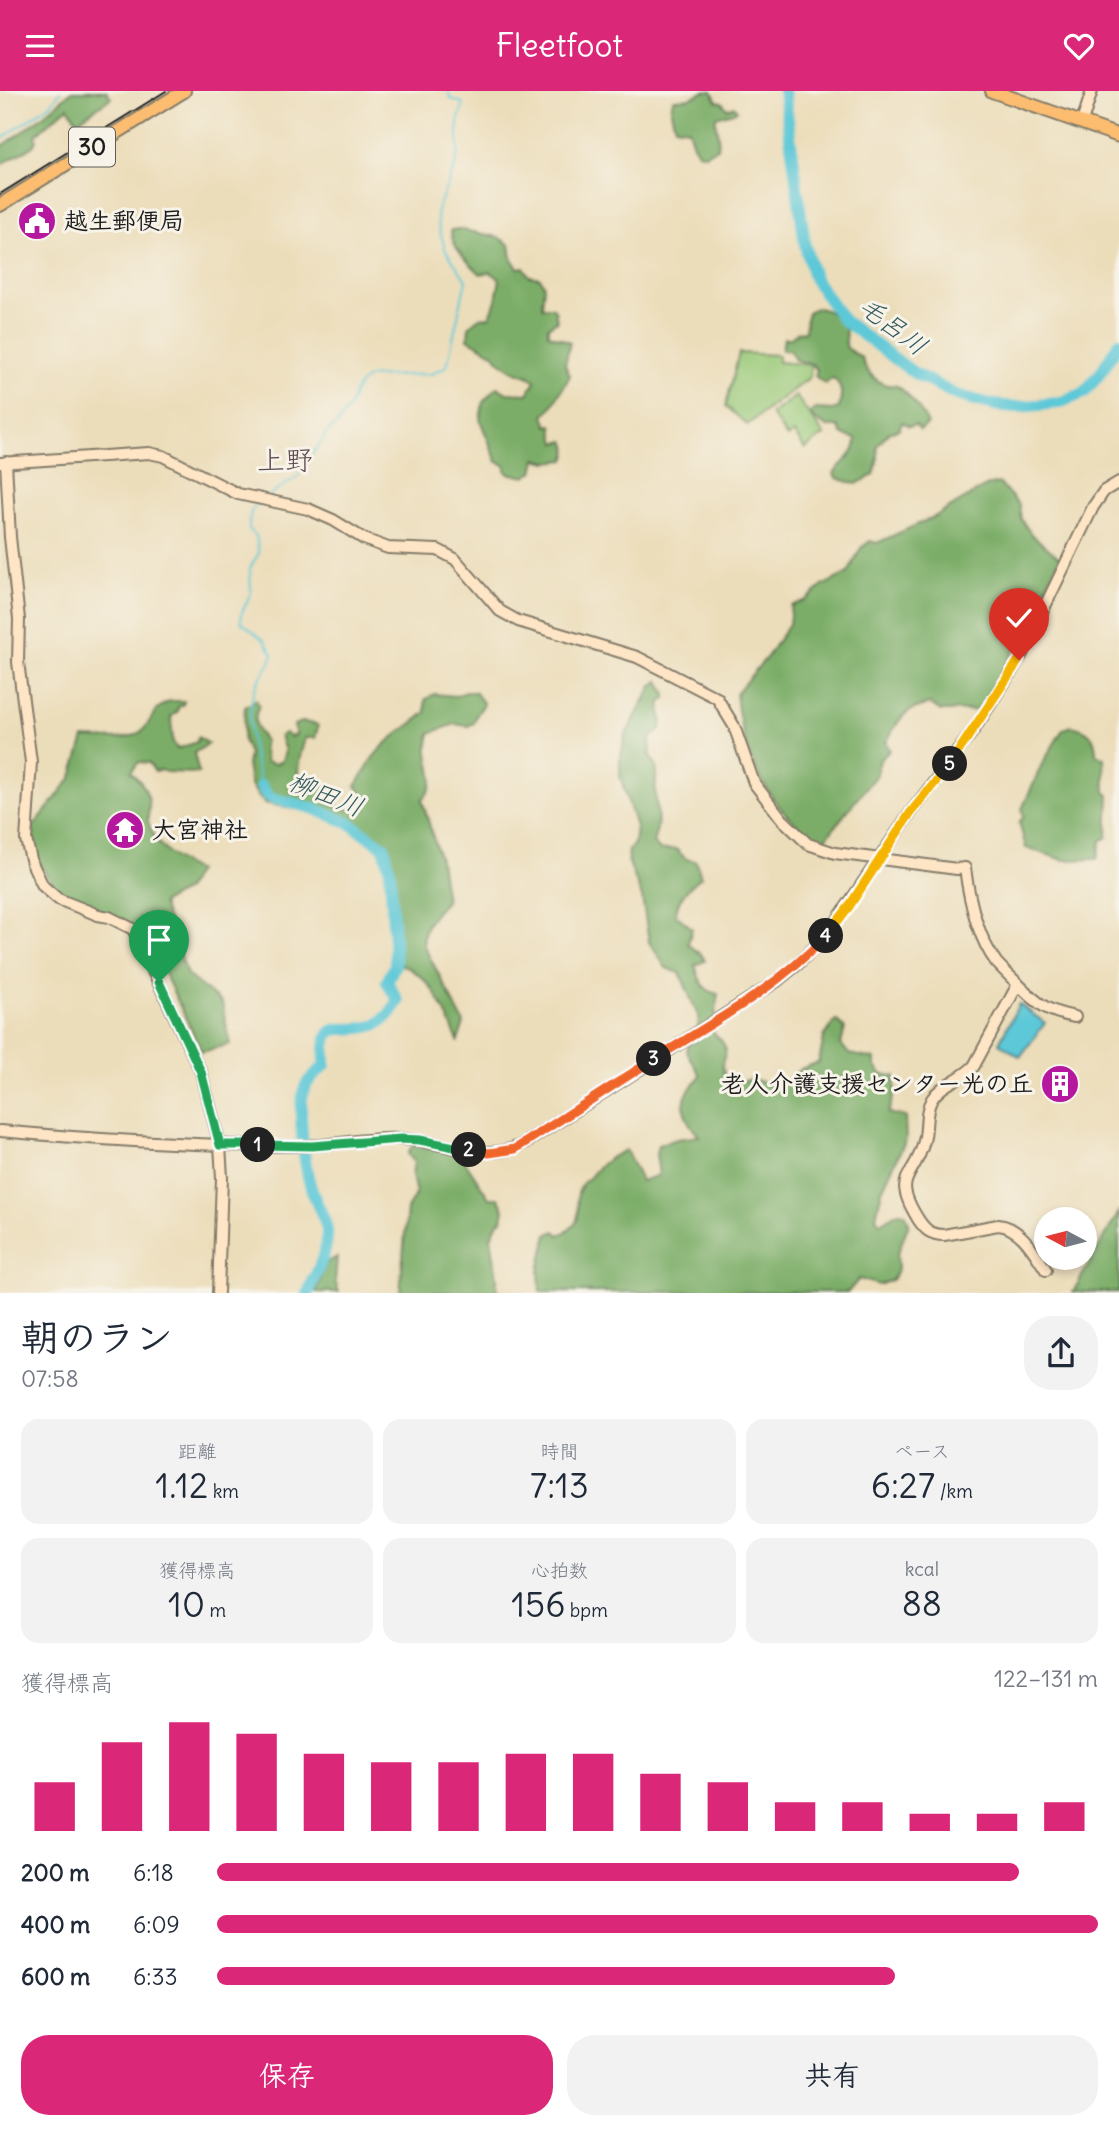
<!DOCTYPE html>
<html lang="ja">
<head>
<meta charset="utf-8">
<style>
	body { margin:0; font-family:Delius,"Klee One",sans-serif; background:#f2f2f3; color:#1f2937; height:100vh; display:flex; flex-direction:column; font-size:26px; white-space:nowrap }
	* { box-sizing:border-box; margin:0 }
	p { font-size:23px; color:#747a83 }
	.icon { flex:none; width:38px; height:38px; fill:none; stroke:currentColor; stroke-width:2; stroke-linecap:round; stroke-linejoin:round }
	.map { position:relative; height:1202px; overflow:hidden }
	.details { display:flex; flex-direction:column; background:#fff; flex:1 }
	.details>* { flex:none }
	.needle { width:46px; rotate:277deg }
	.controls { position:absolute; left:1034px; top:1116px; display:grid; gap:14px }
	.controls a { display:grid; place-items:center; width:63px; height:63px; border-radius:50%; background:#fff; box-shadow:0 4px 10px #0003; font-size:35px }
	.pin { position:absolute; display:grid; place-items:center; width:60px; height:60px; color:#fff; margin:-72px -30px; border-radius:50% 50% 50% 0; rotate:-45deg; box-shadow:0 0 7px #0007 }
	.pin .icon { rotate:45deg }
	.km { position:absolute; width:35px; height:35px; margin:-18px; border-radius:50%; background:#222; color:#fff; font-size:19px; line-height:35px; text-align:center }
	.round { display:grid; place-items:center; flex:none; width:74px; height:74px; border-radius:28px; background:#f2f2f3 }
	.summary { display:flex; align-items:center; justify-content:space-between; height:119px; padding:0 21px }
	h1 { font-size:38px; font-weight:600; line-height:52px }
	.stats { display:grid; grid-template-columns:repeat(3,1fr); gap:10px; height:119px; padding:7px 21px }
	.stats div { display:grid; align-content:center; border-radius:18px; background:#f2f2f3; text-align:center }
	.stats b { font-size:35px; font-weight:600 }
	.stats small { font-size:19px; font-weight:400 }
	.stats p { font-size:19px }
	.chart { height:196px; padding:14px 21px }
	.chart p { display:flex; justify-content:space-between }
	.chart svg { width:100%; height:126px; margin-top:7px; stroke:#db2777; stroke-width:6 }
	.action { display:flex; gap:14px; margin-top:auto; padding:14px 21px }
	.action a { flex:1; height:80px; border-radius:28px; background:#db2777; color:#fff; font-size:28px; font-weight:600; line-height:80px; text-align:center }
	.action a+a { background:#f2f2f3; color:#1f2937 }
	ul { padding:0 21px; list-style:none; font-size:23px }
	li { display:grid; grid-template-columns:112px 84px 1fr; align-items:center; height:52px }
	li i { height:18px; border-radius:9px; background:#db2777 }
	header { display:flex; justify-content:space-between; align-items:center; height:91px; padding:0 21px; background:#db2777; color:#fff; font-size:32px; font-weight:600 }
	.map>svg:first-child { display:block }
	.green { fill:#9ac978; stroke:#5b724a; stroke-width:2 }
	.forest { fill:#7bad68; stroke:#4c6442; stroke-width:2 }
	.water { fill:#5dc8d7; stroke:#3c727a; stroke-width:2 }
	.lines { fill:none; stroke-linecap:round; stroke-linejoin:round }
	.stream { stroke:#5dc8d7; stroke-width:2 }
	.river { stroke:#5dc8d7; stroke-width:12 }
	.secondary-casing { stroke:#847c6b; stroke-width:14 }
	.primary-casing { stroke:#847c6b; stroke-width:16 }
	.secondary { stroke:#fee5c5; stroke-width:10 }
	.primary { stroke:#fcbd6f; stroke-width:12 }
	.rail { stroke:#1c1c1c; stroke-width:2 }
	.split-1-casing { stroke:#fff; stroke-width:14 }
	.split-2-casing { stroke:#fff; stroke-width:14 }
	.split-3-casing { stroke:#fff; stroke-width:14 }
	.split-4-casing { stroke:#fff; stroke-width:14 }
	.split-5-casing { stroke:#fff; stroke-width:14 }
	.split-6-casing { stroke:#fff; stroke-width:14 }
	.split-1 { stroke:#22a559; stroke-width:9 }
	.split-2 { stroke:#22a559; stroke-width:9 }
	.split-3 { stroke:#f0652b; stroke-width:9 }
	.split-4 { stroke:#f0652b; stroke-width:9 }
	.split-5 { stroke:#f5b400; stroke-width:9 }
	.split-6 { stroke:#f5b400; stroke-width:9 }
	.labels { text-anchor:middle; stroke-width:6; stroke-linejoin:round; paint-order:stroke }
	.shield { fill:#f7f3e8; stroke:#5e5c59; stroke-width:2 }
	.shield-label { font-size:23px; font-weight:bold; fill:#1c1c1c }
	.poi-label { font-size:24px; font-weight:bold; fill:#1c1c1c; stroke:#f7f3e8; text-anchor:start }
	.water-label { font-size:26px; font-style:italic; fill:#33585d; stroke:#f7f3e8 }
	.quarter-label { font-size:28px; fill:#5c4b50; stroke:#f7f3e8 }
</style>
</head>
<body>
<header><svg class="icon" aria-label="menu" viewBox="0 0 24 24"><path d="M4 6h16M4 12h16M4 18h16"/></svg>Fleetfoot<svg class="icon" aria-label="heart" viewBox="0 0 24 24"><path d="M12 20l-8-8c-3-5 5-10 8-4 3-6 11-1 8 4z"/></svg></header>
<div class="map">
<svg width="1119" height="1202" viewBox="0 0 1119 1202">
	<rect width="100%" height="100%" fill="#f7f3e8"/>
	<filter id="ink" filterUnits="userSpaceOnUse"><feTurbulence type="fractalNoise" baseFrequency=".0143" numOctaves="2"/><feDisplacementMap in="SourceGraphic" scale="14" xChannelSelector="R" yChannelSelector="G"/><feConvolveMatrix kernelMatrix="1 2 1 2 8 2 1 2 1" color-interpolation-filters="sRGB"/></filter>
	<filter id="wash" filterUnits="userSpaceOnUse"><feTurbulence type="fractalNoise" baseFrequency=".00686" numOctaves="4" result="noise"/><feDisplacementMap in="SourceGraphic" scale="28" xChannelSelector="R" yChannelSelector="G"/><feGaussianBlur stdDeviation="1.57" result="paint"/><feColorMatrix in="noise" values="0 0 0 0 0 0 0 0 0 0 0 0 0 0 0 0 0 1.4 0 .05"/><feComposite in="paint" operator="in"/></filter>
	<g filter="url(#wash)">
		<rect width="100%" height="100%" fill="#ecddba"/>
		<g class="green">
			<path d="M739,262L778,264V271L811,274L810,286L747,334L726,315Z"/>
			<path d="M796,305L824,344L805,358L794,342L787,346L771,323Z"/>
		</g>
		<g class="forest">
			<path d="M72,0H107L111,7L77,30L68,16L35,44L36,49L33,55L0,74V57L42,26Z"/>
			<path d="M712,0L717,10L722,11L727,18L734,15L737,20L716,26C714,36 721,47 718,57L705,63L699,62L693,54L688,38L675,36L671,20L673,8L690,7L703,1Z"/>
			<path d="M458,138L498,146L510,154L512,168L518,177L524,176L529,185L540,187L544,195L542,216H552L555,219L557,230L548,236V243L570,251L565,274L570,285L551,317L544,325L548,335L552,334L556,352L565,350C569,356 568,363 565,369L547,371L536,368L533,381L525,386L507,382L505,374L497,371L480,329L483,311L497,296L507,302L528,303L535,290L530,286L514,280L498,269L494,263L468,248L469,236L478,227L490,226L496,209L500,188L490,181L481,183C469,172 451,157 451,139Z"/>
			<path d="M816,217C831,218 836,226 845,237C848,257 839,254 862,267C864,278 875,291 887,294C894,296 890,292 897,295C907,300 924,324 928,333L920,339L916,334L909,335L902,331L899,338L888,342L877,355L878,367L874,384L856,393L836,387L834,383C841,371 857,364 856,348L843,344L838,336H827L812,326L811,321L815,318L832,319L839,317C842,305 843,295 833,287L825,293L815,285L817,279L812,273L795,269L790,259H782L784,247H791L798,241L805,240C807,232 803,221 816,217Z"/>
			<path d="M999,392L1019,414L1021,428L1031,443L1060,467L1019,551L978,619L941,620L930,613C902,619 899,628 886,652L890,659L880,669L876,684L822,752C768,721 741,661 736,602L767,566L789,533L791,515L806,509L824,494L848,482L861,457L870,450L877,452L936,425L986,395Z"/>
			<path d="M659,590L666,603V608L661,611C658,628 670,636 650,647L651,667L657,675C657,686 654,698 656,709C658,728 659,734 653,752L660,759L676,758L686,768L696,770L701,786C689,796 676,808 676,824L692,837L688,853L702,864L705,870L695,874C700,889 701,899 718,903L713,942L722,950L726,959L722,973L727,993L753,988L769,993L784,991L801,978L819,971L824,946L836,929L845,937L841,953L849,963L875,968V974L881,983L895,985V1000L888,1022L905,1026L906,1048L882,1099L876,1126L880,1132L898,1121L905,1122L909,1132L897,1164L898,1177L892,1189L879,1194L859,1188L848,1201H540L539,1179L547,1144L555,1140L559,1144C594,1129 567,1113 583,1092C585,1089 589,1088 591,1085C601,1072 610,1066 626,1059L641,1090L659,1084L656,1063L658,1054L677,1048L699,1045C689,1034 679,1018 687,1003C690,996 697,991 700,984L687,961L688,954L696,950L699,927L680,882L666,877L649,851L642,806L628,769L629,759L634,753L636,736L620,685V669L625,645L652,595Z"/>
			<path d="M466,601H475L484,613L476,625L474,632L468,635L455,633L430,642C429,648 427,654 428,660C429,680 440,690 422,709L440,769L446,810C434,824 421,835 424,855L464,932L458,950C444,919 434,886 400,873L393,782L388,756L381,750L374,752L352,737L330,729L318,715L308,713L295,718L265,712L258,705L250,692L247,674L249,663L243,649L245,616L256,609L259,615C252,629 256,638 265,650L263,656L266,671L275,673L282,670L285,660L280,645L285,642L291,646L296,644L294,634L302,631L316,633L318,636L315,647H305C302,658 298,670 298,681C298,688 300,692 298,698L308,703L320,695L327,696L328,712L344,718H366L362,702L356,695C362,687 365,679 371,670C384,649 408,637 426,621L425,609L434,603L456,605Z"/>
			<path d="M171,610H184L183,614L178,616V620L171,626L173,651L177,658L197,651L198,646L208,653L194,662L199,682L166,681L161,679L155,681L149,672L139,671L131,681C141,690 149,700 149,714C150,719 147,725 148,730C155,756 175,769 197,780L186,799L162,812L187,884L222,912L230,953L202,961L152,857L109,826L59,801L36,769L33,736L72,686L84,647C101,647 131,652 144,638C155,625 153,617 171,610Z"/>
			<path d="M1071,635C1088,638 1096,645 1096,663L1104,667L1105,701L1109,704L1107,746L1101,750L1097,768L1064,769L1026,757L1019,731L1024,726L1022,718L1042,673L1063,638Z"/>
			<path d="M412,1055L448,1059L461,1064L489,1107H498L504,1118L502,1129L498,1131L491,1146L497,1187V1201L400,1202L407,1118L416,1102L412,1085L414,1071L408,1063Z"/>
			<path d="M1119,1121V1201H1073Z"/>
			<path d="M337,1166L335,1190L339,1201H316L326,1172Z"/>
		</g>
		<path class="water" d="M1019,913L1045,932L1020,966L999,952Z"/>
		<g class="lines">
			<g class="stream">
				<path d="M0,49L51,13L61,0"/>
				<path d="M269,405L298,385L328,340L337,334L350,315L355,300L361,292L369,286L431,283L447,275L466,189L445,158L438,133L437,119L455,75L458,62V31L463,15L462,12L451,8L448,0"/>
				<path d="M258,411C250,418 249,427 249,438L256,445L259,462L250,477L251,502L242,521L241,531L264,549L273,563C270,576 260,584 255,597C244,630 253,663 261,695"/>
			</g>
			<g class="river">
				<path d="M784,0L805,154L814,187L843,229L914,282L956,304L994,314L1017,316L1059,312L1084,302L1101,281L1119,252"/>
				<path d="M261,695L265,702L271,707L312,717L349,732L384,756L390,780L395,867V874L387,891L398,910C392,920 386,929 375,934C343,946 322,920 325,974C319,980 310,987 306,994C295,1013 305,1084 314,1105C318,1117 326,1127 327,1140C328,1161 316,1183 308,1202"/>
			</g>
		</g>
	</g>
	<g filter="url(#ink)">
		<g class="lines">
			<defs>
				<g id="secondary">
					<path d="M1082,31L1092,0"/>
					<path d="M6,371L10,446L19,528L18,571L31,671L26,749L32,772L43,795L58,808L98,824L109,826L133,838L201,981L220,1054L222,1087L218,1202"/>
					<path d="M0,372L149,362L163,365L238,403L308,418L333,429L364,448L388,457L438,459L455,468L500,520L518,530L637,566L717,607L734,635L754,692L782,728L808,753L835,762L957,778L965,777C969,808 977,845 996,871C1003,879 1012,887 1019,894C1039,914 1048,921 1075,926"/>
					<path d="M1018,893L974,975C961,989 942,992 932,1008C924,1021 928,1036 924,1050C915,1089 890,1083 918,1128C925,1139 931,1144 944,1144L998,1134C1021,1136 1034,1161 1046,1179"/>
					<path d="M0,1040C99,1049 199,1055 299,1055C333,1055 366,1046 400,1048C442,1049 486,1074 525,1052L777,890L798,873L830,840L911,721L973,640L1019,569L1093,416L1104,400L1119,391"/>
				</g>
				<g id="primary">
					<path d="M992,0L1119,45"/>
					<path d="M0,114L184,0"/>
				</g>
			</defs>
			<use href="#secondary" class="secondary-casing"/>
			<use href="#primary" class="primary-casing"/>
			<use href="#secondary" class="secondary"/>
			<use href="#primary" class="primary"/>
			<path class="rail" d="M0,103L166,0"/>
		</g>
	</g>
	<g class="lines" filter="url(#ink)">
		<defs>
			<path id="split-1" d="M159,891L201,981L220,1054H258"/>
			<path id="split-2" d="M258,1054L312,1055L401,1048L420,1049L469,1059"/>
			<path id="split-3" d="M469,1059L489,1062L515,1058L654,968"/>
			<path id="split-4" d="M654,968C714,931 777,897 826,845"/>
			<path id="split-5" d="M826,845L848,817L911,721L950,673"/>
			<path id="split-6" d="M950,673L1019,569"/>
		</defs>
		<use href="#split-1" class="split-1-casing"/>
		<use href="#split-2" class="split-2-casing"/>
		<use href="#split-3" class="split-3-casing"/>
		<use href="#split-4" class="split-4-casing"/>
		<use href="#split-5" class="split-5-casing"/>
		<use href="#split-6" class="split-6-casing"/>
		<use href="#split-1" class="split-1"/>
		<use href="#split-2" class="split-2"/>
		<use href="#split-3" class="split-3"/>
		<use href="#split-4" class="split-4"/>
		<use href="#split-5" class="split-5"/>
		<use href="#split-6" class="split-6"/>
	</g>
	<defs>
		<symbol id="civic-disc" viewBox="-11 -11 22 22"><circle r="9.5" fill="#b5179e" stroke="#f7f3e8"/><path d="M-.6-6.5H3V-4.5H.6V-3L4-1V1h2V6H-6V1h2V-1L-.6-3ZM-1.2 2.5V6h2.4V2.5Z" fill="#fff"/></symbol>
		<symbol id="temple-disc" viewBox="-11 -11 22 22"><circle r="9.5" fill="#b5179e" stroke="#f7f3e8"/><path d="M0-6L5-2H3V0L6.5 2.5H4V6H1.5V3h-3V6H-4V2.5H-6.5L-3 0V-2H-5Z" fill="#fff"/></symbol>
		<symbol id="building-disc" viewBox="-11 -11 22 22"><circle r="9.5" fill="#b5179e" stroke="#f7f3e8"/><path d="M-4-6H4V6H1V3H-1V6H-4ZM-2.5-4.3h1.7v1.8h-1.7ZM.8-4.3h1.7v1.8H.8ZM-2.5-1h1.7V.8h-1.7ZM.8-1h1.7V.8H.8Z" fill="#fff"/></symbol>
	</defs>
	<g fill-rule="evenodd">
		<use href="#civic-disc" x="15" y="108" width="44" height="44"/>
		<use href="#temple-disc" x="103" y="717" width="44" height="44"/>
		<use href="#building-disc" x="1038" y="971" width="44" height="44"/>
	</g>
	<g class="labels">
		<rect class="shield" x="69" y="36.5" width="46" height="39" rx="5"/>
		<g class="shield-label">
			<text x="92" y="64">30</text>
		</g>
		<g class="poi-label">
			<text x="64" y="138">越生郵便局</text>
			<text x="152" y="747">大宮神社</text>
			<text x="1033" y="1001" text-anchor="end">老人介護支援センター光の丘</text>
		</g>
		<g class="water-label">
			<text transform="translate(893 235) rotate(37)" y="9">毛呂川</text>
			<text transform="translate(326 703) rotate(22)" y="9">柳田川</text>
		</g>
		<g class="quarter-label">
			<text x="285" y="379">上野</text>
		</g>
	</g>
</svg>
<div class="controls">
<a><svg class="needle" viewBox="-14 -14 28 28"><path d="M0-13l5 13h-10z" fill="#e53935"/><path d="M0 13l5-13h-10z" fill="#747a83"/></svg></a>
</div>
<div class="pin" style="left:159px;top:891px;background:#1e9e55"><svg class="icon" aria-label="arrive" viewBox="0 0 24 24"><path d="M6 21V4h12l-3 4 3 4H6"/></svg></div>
<div class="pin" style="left:1019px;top:569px;background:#d93025"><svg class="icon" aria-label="check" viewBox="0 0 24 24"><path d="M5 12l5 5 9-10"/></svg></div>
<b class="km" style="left:258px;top:1054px">1</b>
<b class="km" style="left:469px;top:1059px">2</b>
<b class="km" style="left:654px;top:968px">3</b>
<b class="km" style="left:826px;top:845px">4</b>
<b class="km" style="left:950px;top:673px">5</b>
</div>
<section class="details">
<div class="summary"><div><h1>朝のラン</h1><p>07:58</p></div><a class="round"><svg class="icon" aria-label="share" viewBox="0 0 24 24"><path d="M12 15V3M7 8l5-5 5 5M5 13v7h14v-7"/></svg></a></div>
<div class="stats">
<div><p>距離</p><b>1.12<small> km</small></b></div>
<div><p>時間</p><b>7:13</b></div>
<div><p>ペース</p><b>6:27<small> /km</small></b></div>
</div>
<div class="stats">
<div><p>獲得標高</p><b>10<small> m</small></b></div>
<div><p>心拍数</p><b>156<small> bpm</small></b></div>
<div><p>kcal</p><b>88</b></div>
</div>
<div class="chart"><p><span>獲得標高</span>122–131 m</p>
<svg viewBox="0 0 160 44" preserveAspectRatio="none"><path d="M5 44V27M15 44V13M25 44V6M35 44V10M45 44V17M55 44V20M65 44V20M75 44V17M85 44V17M95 44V24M105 44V27M115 44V34M125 44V34M135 44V38M145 44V38M155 44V34"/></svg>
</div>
<ul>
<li><b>200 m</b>6:18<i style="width:91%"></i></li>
<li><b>400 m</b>6:09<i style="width:100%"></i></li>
<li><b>600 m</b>6:33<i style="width:77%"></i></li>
</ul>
<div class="action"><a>保存</a><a>共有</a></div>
</section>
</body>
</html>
